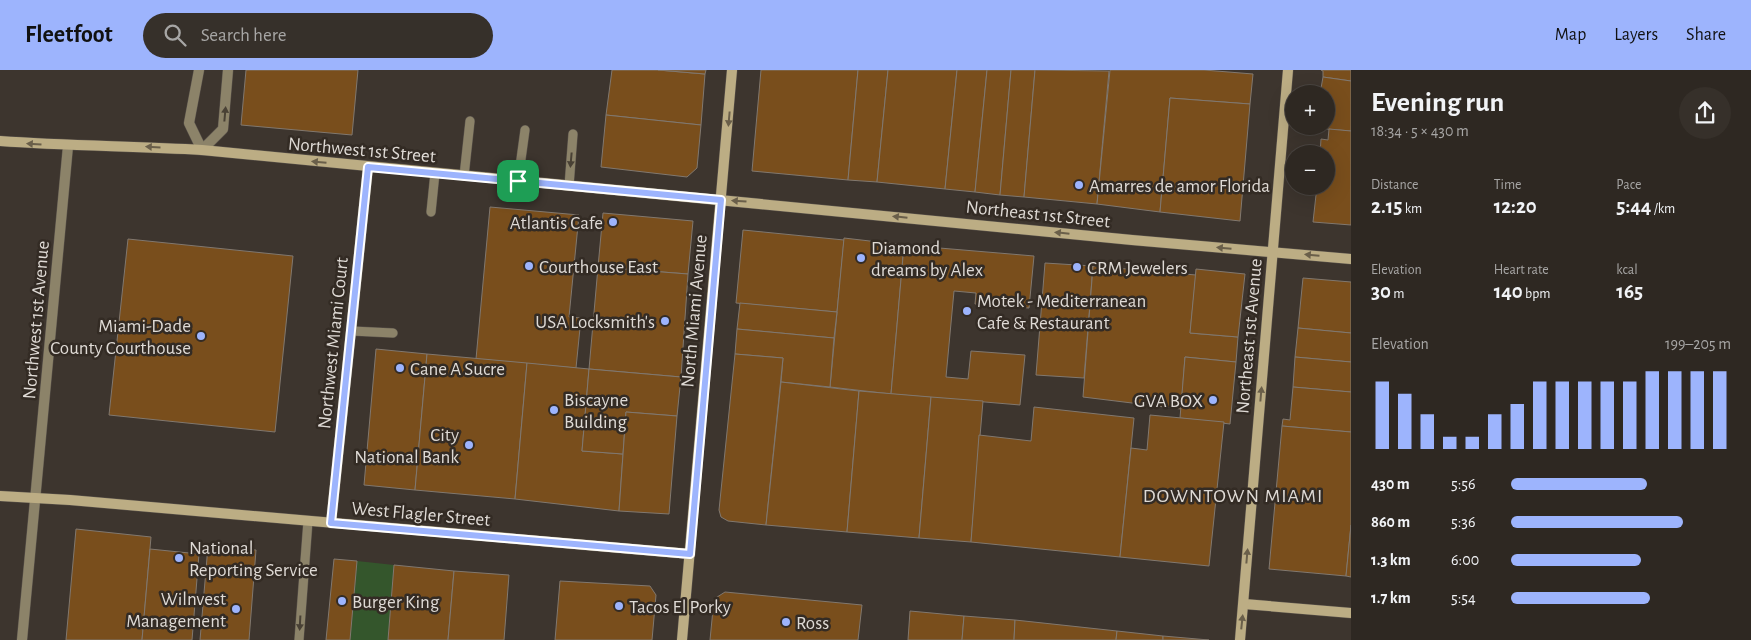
<!DOCTYPE html>
<html lang="en">
<head>
<meta charset="utf-8">
<style>
	body { margin:0; font-family:"Alegreya Sans",sans-serif; background:#36302a; color:#f1f3f6; height:100vh; display:flex; flex-direction:column; font-size:19px; white-space:nowrap }
	* { box-sizing:border-box; margin:0 }
	p { font-size:16px; color:#a7a6a5 }
	.icon { flex:none; width:28px; height:28px; fill:none; stroke:currentColor; stroke-width:2; stroke-linecap:round; stroke-linejoin:round }
	.map { position:relative; flex:1; overflow:hidden }
	.panel { display:flex; flex-direction:column; background:#2e2822; width:400px }
	.panel>* { flex:none }
	.buttons { position:absolute; left:1285px; top:15px; display:grid; gap:10px }
	.buttons a { display:grid; place-items:center; width:50px; height:50px; border-radius:50%; background:#2e2822; box-shadow:0 5px 20px #0002,0 0 0 1px #494440; font-size:25px }
	.pin { position:absolute; display:grid; place-items:center; width:42px; height:42px; color:#fff; margin:-21px; border-radius:10px; box-shadow:0 2px 8px #0006 }
	.round { display:grid; place-items:center; flex:none; width:52px; height:52px; border-radius:26px; background:#36302a }
	.overview { display:flex; align-items:center; justify-content:space-between; height:85px; padding:0 20px }
	h1 { font-size:28px; font-weight:600; line-height:38px }
	.metrics { display:grid; grid-template-columns:repeat(3,1fr); gap:8px; height:85px; padding:5px 20px }
	.metrics div { display:grid; align-content:center }
	.metrics b { font-size:21px; font-weight:600 }
	.metrics small { font-size:14px; font-weight:400 }
	.metrics p { font-size:14px }
	.chart { height:140px; padding:10px 20px }
	.chart p { display:flex; justify-content:space-between }
	.chart svg { width:100%; height:90px; margin-top:5px; stroke:#9db4fd; stroke-width:6 }
	ul { padding:0 20px; list-style:none; font-size:16px }
	li { display:grid; grid-template-columns:80px 60px 1fr; align-items:center; height:38px }
	li i { height:12px; border-radius:6px; background:#9db4fd }
	header { display:flex; align-items:center; gap:30px; box-sizing:border-box; height:70px; padding:0 25px; background:#9db4fd; color:#111 }
	header strong { font-size:24px }
	nav { display:flex; gap:28px; margin-inline-start:auto; font-size:18px }
	.search { width:350px; height:45px; background:#36302a; display:flex; align-items:center; gap:12px; box-sizing:border-box; padding:0 18px; border-radius:28px; color:#a7a6a5; font-size:19px }
	main { display:flex; flex:1; min-height:0 }
	.map>svg:first-child { display:block }
	.green { fill:#34562c }
	.building { fill:#794e1c; stroke:#81786f }
	.lines { fill:none; stroke-linecap:round; stroke-linejoin:round }
	.service-casing { stroke:#5a534c; stroke-width:10 }
	.minor-casing { stroke:#5a534c; stroke-width:11 }
	.tertiary-casing { stroke:#5a534c; stroke-width:11 }
	.secondary-casing { stroke:#5a534c; stroke-width:11 }
	.service { stroke:#8c8369; stroke-width:9 }
	.minor { stroke:#8c8369; stroke-width:10 }
	.tertiary { stroke:#8c8369; stroke-width:10 }
	.secondary { stroke:#bcad84; stroke-width:10 }
	.oneway { fill:#494135 }
	.oneway2 { fill:#6a5f4a }
	.route-casing { stroke:#fff; stroke-width:10 }
	.route { stroke:#9db4fd; stroke-width:6 }
	.poi-dot { fill:#9db4fd; stroke:#332b24; stroke-width:2 }
	.labels { text-anchor:middle; stroke-width:5; stroke-linejoin:round; paint-order:stroke }
	.street-label { font-size:19px; fill:#dfdad5; stroke:#332b24 }
	.poi-label { font-size:19px; fill:#dfdad5; stroke:#332b24; text-anchor:start }
	.neighbourhood-label { font-size:20px; letter-spacing:1px; fill:#dfdad5; stroke:#332b24 }
</style>
</head>
<body>
<header>
<strong>Fleetfoot</strong>
<div class="search"><svg class="icon" aria-label="search" viewBox="0 0 24 24"><circle cx="10" cy="10" r="6"/><path d="M15 15l6 6"/></svg>Search here</div>
<nav><a>Map</a><a>Layers</a><a>Share</a></nav>
</header>
<main>
<div class="map">
<svg width="1351" height="570" viewBox="0 0 1351 570">
	<rect width="100%" height="100%" fill="#3d352e"/>
	<path class="green" d="M357,491L394,495L388,570H350Z"/>
	<g class="building">
		<path d="M246,0H358L352,65L241,55Z"/>
		<path d="M612,0H658L705,4L701,55L606,45Z"/>
		<path d="M658,0H706L705,4Z"/>
		<path d="M761,0H858L848,110L752,101Z"/>
		<path d="M858,0H888L877,112L848,110Z"/>
		<path d="M888,0H957L945,119L877,112Z"/>
		<path d="M957,0H987L975,122L945,119Z"/>
		<path d="M987,0H1011L1000,125L975,122Z"/>
		<path d="M1011,0H1035L1024,127L1000,125Z"/>
		<path d="M1035,0L1109,1L1097,134L1024,127Z"/>
		<path d="M1110,0H1204L1253,4L1250,34L1170,28L1160,142L1097,134Z"/>
		<path d="M1321,0H1351V11L1323,7V1Z"/>
		<path d="M1323,7L1351,11V61L1315,58L1326,56V24H1320Z"/>
		<path d="M1170,28L1250,34L1240,151L1160,142Z"/>
		<path d="M606,45L701,55L697,98L687,107L601,97Z"/>
		<path d="M1329,59L1351,61V155L1313,152L1317,116H1326V84H1320L1321,69L1328,70Z"/>
		<path d="M490,137L579,145L569,247L581,248L576,298L476,289Z"/>
		<path d="M603,143L693,151L688,204L598,197Z"/>
		<path d="M743,160L844,170L837,242L736,233Z"/>
		<path d="M844,168L904,175L891,324L830,317Z"/>
		<path d="M128,169L293,186L275,362L109,345Z"/>
		<path d="M904,175L1034,186L1029,238L975,234L976,223L954,221L946,307L968,309L971,281L1025,285L1020,335L891,324Z"/>
		<path d="M1045,193L1093,196L1084,308L1036,305Z"/>
		<path d="M1093,196L1196,205L1190,263L1238,267L1236,292L1185,287L1181,339L1083,327Z"/>
		<path d="M598,197L688,204L681,307L589,299Z"/>
		<path d="M1196,199L1245,204L1238,267L1190,263Z"/>
		<path d="M1303,208L1351,212V263L1298,258Z"/>
		<path d="M740,233L837,242L834,268L737,259Z"/>
		<path d="M1298,258L1351,263V292L1295,287Z"/>
		<path d="M737,259L834,268L830,317L781,312L783,288L735,284Z"/>
		<path d="M376,279L427,284L415,420L364,415Z"/>
		<path d="M427,284L527,293L515,429L415,420Z"/>
		<path d="M735,284L783,288L766,455L728,451L721,447L719,440Z"/>
		<path d="M1185,287L1236,292L1230,354L1180,348Z"/>
		<path d="M1295,287L1351,292V322L1293,317Z"/>
		<path d="M527,293L589,299L582,381L623,384L619,441L515,429Z"/>
		<path d="M589,299L681,307L677,346L626,342L623,384L582,381Z"/>
		<path d="M781,312L859,321L847,462L766,455Z"/>
		<path d="M1293,317L1351,322V362L1282,356L1283,349L1290,350Z"/>
		<path d="M859,321L931,327L919,468L847,462Z"/>
		<path d="M931,327L983,331L971,472L919,468Z"/>
		<path d="M1034,337L1134,348L1120,487L971,472L979,365L1031,371Z"/>
		<path d="M626,342L677,346L669,444L619,441Z"/>
		<path d="M1150,345L1224,352L1209,496L1120,487L1131,378L1147,380Z"/>
		<path d="M1282,356L1351,362V455L1346,506L1269,499Z"/>
		<path d="M1351,455V507L1346,506Z"/>
		<path d="M76,459L151,467L142,570H66Z"/>
		<path d="M208,476L256,480L249,570H200Z"/>
		<path d="M150,479L199,484L192,570H142Z"/>
		<path d="M334,489L357,491L350,570H326Z"/>
		<path d="M394,495L454,501L448,570H388Z"/>
		<path d="M454,501L509,505L504,570H448Z"/>
		<path d="M560,511L650,516L656,525L652,570H555Z"/>
		<path d="M725,522L862,535L858,570H710L714,529Z"/>
		<path d="M910,541L964,546L962,570H908Z"/>
		<path d="M964,546L1015,550L1014,570H962Z"/>
		<path d="M1015,550L1117,561L1116,570H1014Z"/>
		<path d="M1117,561L1163,566V570H1116Z"/>
		<path d="M1163,566L1209,570H1163Z"/>
	</g>
	<g class="lines">
		<defs>
			<g id="service">
				<path d="M464,106L470,51"/>
				<path d="M518,111L525,60"/>
				<path d="M569,116L573,64"/>
				<path d="M431,142L435,103"/>
				<path d="M352,261L393,263"/>
				<path d="M299,570L308,451"/>
			</g>
			<path id="minor" d="M331,453L368,97"/>
			<g id="tertiary">
				<path d="M199,0L189,53L202,80L223,59L228,0"/>
				<path d="M22,570L68,76"/>
			</g>
			<g id="secondary">
				<path d="M0,71C67,76 135,76 202,80L1132,170L1351,189"/>
				<path d="M0,426L70,430L690,484"/>
				<path d="M1244,534L1351,543"/>
				<path d="M682,570L732,0"/>
				<path d="M1240,570L1288,0"/>
			</g>
		</defs>
		<use href="#service" class="service-casing"/>
		<use href="#minor" class="minor-casing"/>
		<use href="#tertiary" class="tertiary-casing"/>
		<use href="#secondary" class="secondary-casing"/>
		<use href="#service" class="service"/>
		<use href="#minor" class="minor"/>
		<use href="#tertiary" class="tertiary"/>
		<use href="#secondary" class="secondary"/>
	</g>
	<defs><path id="oneway-solid" d="M-6-.8H1V-3.2L6.5 0L1 3.2V.8H-6Z" transform="scale(1.25)"/></defs>
	<g class="oneway">
		<use href="#oneway-solid" transform="translate(225 44) rotate(-85)"/>
		<use href="#oneway-solid" transform="translate(571 90) rotate(95)"/>
		<use href="#oneway-solid" transform="translate(300 553) rotate(93)"/>
	</g>
	<g class="oneway2">
		<use href="#oneway-solid" transform="translate(729 49) rotate(95)"/>
		<use href="#oneway-solid" transform="translate(34 74) rotate(-176)"/>
		<use href="#oneway-solid" transform="translate(153 77) rotate(-177)"/>
		<use href="#oneway-solid" transform="translate(319 92) rotate(-175)"/>
		<use href="#oneway-solid" transform="translate(739 131) rotate(-176)"/>
		<use href="#oneway-solid" transform="translate(900 147) rotate(-174)"/>
		<use href="#oneway-solid" transform="translate(1062 163) rotate(-174)"/>
		<use href="#oneway-solid" transform="translate(1224 178) rotate(-175)"/>
		<use href="#oneway-solid" transform="translate(1312 185) rotate(-175)"/>
		<use href="#oneway-solid" transform="translate(1261 324) rotate(-85)"/>
		<use href="#oneway-solid" transform="translate(1247 486) rotate(-85)"/>
		<use href="#oneway-solid" transform="translate(1242 552) rotate(-84)"/>
	</g>
	<g class="lines">
		<defs>
			<path id="route" d="M368,97L721,130L690,484L331,453Z"/>
		</defs>
		<use href="#route" class="route-casing"/>
		<use href="#route" class="route"/>
	</g>
	<g class="poi-dot">
		<circle cx="1079" cy="115" r="5"/>
		<circle cx="613" cy="152" r="5"/>
		<circle cx="861" cy="188" r="5"/>
		<circle cx="529" cy="196" r="5"/>
		<circle cx="1077" cy="197" r="5"/>
		<circle cx="967" cy="241" r="5"/>
		<circle cx="665" cy="251" r="5"/>
		<circle cx="201" cy="266" r="5"/>
		<circle cx="400" cy="298" r="5"/>
		<circle cx="1213" cy="330" r="5"/>
		<circle cx="554" cy="340" r="5"/>
		<circle cx="469" cy="375" r="5"/>
		<circle cx="179" cy="488" r="5"/>
		<circle cx="342" cy="531" r="5"/>
		<circle cx="619" cy="536" r="5"/>
		<circle cx="236" cy="539" r="5"/>
		<circle cx="786" cy="552" r="5"/>
	</g>
	<g class="labels">
		<g class="street-label">
			<text transform="translate(362 79) rotate(5)" y="7">Northwest 1st Street</text>
			<text transform="translate(1038 143) rotate(6)" y="7">Northeast 1st Street</text>
			<text transform="translate(693 241) rotate(-85)" y="7">North Miami Avenue</text>
			<text transform="translate(35 250) rotate(-85)" y="7">Northwest 1st Avenue</text>
			<text transform="translate(1248 266) rotate(-85)" y="7">Northeast 1st Avenue</text>
			<text transform="translate(332 273) rotate(-84)" y="7">Northwest Miami Court</text>
			<text transform="translate(421 443) rotate(5)" y="7">West Flagler Street</text>
		</g>
		<g class="poi-label">
			<text x="1089" y="122">Amarres de amor Florida</text>
			<text x="603" y="159" text-anchor="end">Atlantis Cafe</text>
			<text x="871" y="184">Diamond<tspan x="871" dy="22">dreams by Alex</tspan></text>
			<text x="539" y="203">Courthouse East</text>
			<text x="1087" y="204">CRM Jewelers</text>
			<text x="977" y="237">Motek - Mediterranean<tspan x="977" dy="22">Cafe &amp; Restaurant</tspan></text>
			<text x="655" y="258" text-anchor="end">USA Locksmith's</text>
			<text x="191" y="262" text-anchor="end">Miami-Dade<tspan x="191" dy="22">County Courthouse</tspan></text>
			<text x="410" y="305">Cane A Sucre</text>
			<text x="564" y="336">Biscayne<tspan x="564" dy="22">Building</tspan></text>
			<text x="1203" y="337" text-anchor="end">GVA BOX</text>
			<text x="459" y="371" text-anchor="end">City<tspan x="459" dy="22">National Bank</tspan></text>
			<text x="189" y="484">National<tspan x="189" dy="22">Reporting Service</tspan></text>
			<text x="226" y="535" text-anchor="end">Wilnvest<tspan x="226" dy="22">Management</tspan></text>
			<text x="352" y="538">Burger King</text>
			<text x="629" y="543">Tacos El Porky</text>
			<text x="796" y="559">Ross</text>
		</g>
		<g class="neighbourhood-label">
			<text x="1233" y="432">DOWNTOWN MIAMI</text>
		</g>
	</g>
</svg>
<div class="buttons">
<a>+</a>
<a>−</a>
</div>
<div class="pin" style="left:518px;top:111px;background:#1e9e55"><svg class="icon" aria-label="arrive" viewBox="0 0 24 24"><path d="M6 21V4h12l-3 4 3 4H6"/></svg></div>
</div>
<section class="panel">
<div class="overview"><div><h1>Evening run</h1><p>18:34 · 5 × 430 m</p></div><a class="round"><svg class="icon" aria-label="share" viewBox="0 0 24 24"><path d="M12 15V3M7 8l5-5 5 5M5 13v7h14v-7"/></svg></a></div>
<div class="metrics">
<div><p>Distance</p><b>2.15<small> km</small></b></div>
<div><p>Time</p><b>12:20</b></div>
<div><p>Pace</p><b>5:44<small> /km</small></b></div>
</div>
<div class="metrics">
<div><p>Elevation</p><b>30<small> m</small></b></div>
<div><p>Heart rate</p><b>140<small> bpm</small></b></div>
<div><p>kcal</p><b>165</b></div>
</div>
<div class="chart"><p><span>Elevation</span>199–205 m</p>
<svg viewBox="0 0 160 44" preserveAspectRatio="none"><path d="M5 44V11M15 44V17M25 44V27M35 44V38M45 44V38M55 44V27M65 44V22M75 44V11M85 44V11M95 44V11M105 44V11M115 44V11M125 44V6M135 44V6M145 44V6M155 44V6"/></svg>
</div>
<ul>
<li><b>430 m</b>5:56<i style="width:62%"></i></li>
<li><b>860 m</b>5:36<i style="width:78%"></i></li>
<li><b>1.3 km</b>6:00<i style="width:59%"></i></li>
<li><b>1.7 km</b>5:54<i style="width:63%"></i></li>
</ul>
</section>
</main>
</body>
</html>
